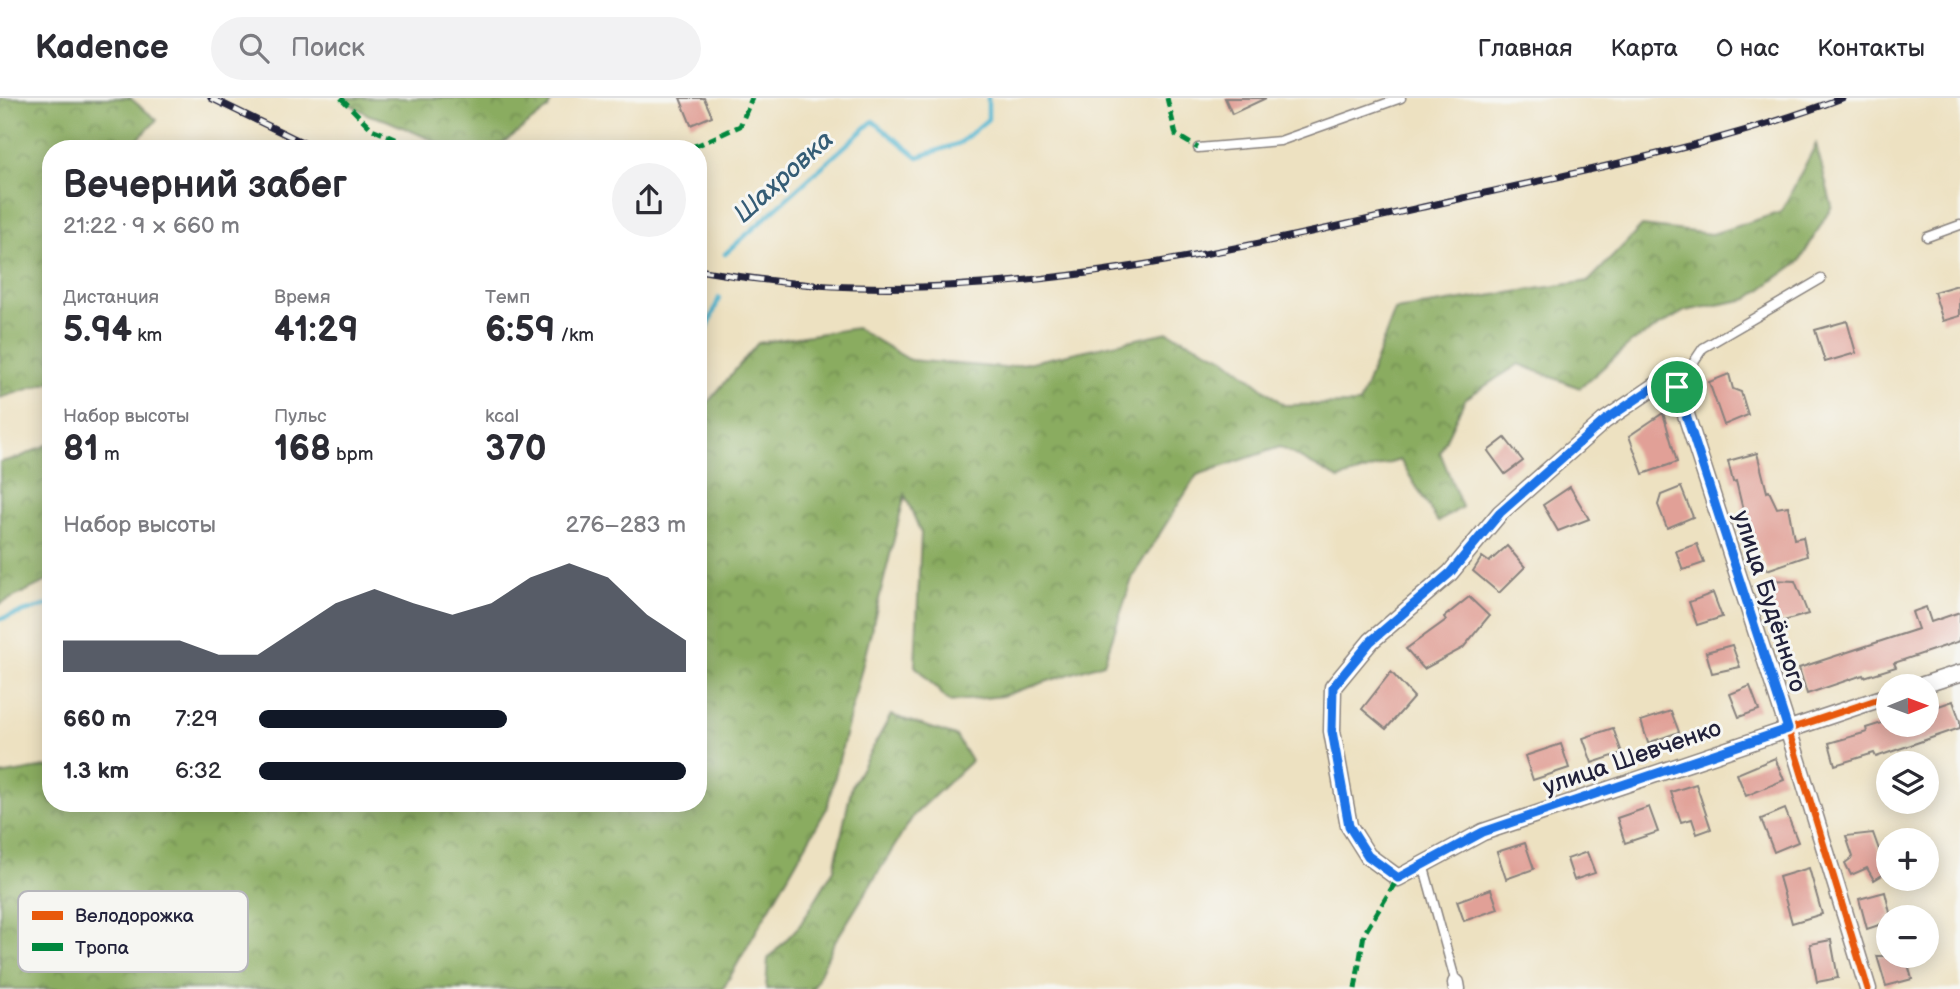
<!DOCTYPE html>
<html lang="ru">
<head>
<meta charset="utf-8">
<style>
	body { margin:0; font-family:"Balsamiq Sans",sans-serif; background:#f2f2f3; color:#2b2b33; height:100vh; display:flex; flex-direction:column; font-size:26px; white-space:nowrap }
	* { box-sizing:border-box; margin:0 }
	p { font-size:23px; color:#7c7c81 }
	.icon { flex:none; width:38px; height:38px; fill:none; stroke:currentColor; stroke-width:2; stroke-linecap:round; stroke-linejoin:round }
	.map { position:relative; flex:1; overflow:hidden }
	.panel { position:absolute; left:42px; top:42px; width:665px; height:672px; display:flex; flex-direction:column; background:#fff; border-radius:28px; box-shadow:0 4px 18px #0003 }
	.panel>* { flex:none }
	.needle { width:46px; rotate:89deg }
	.fabs { position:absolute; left:1876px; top:576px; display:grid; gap:14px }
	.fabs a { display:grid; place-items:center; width:63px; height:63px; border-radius:50%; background:#fff; box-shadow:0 4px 18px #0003; font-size:35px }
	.pin { position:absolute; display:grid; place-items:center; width:60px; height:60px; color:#fff; margin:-30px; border:4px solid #fff; border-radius:50%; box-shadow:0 2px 7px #0007 }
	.round { display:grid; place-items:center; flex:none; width:74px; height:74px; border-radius:37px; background:#f2f2f3 }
	.summary { display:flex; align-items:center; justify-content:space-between; height:119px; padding:0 21px }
	h1 { font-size:38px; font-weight:700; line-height:52px }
	.stats { display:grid; grid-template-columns:repeat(3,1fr); gap:10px; height:119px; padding:7px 21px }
	.stats div { display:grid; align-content:center }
	.stats b { font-size:35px; font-weight:700 }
	.stats small { font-size:19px; font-weight:400 }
	.stats p { font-size:19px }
	.chart { height:196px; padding:14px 21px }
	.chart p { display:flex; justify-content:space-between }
	.chart svg { width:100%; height:126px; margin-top:7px; fill:#111827; opacity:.7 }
	ul { padding:0 21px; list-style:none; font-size:23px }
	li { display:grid; grid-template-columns:112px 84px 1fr; align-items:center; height:52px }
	li i { height:18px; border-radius:9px; background:#111827 }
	header { display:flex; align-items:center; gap:42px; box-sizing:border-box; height:98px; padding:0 35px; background:#fff; border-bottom:2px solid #e1e1e2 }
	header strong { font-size:33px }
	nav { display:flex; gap:38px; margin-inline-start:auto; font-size:24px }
	.search { width:490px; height:63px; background:#f2f2f3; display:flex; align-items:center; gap:18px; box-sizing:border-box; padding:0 24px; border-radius:38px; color:#7c7c81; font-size:26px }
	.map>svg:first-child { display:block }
	.forest { fill:url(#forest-crowns); stroke:#56674e; stroke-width:2 }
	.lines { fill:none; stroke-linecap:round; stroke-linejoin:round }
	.stream { stroke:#51b5cf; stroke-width:4.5 }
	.building { fill:#e1a097 }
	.lane-casing { stroke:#88827e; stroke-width:11 }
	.street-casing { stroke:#88827e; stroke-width:19 }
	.lane { stroke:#fff; stroke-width:8 }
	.street { stroke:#fff; stroke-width:16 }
	.rail-casing { stroke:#22223b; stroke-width:7 }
	.rail { stroke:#f6f6f2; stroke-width:4.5; stroke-dasharray:13; stroke-linecap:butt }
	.quiet { stroke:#00873e; stroke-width:5; stroke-dasharray:10 5; stroke-linecap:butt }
	.cycleway-casing { stroke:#f6f6f2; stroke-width:11 }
	.cycleway { stroke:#e8590c; stroke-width:7 }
	.route-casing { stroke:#fff; stroke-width:14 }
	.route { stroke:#1a73e8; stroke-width:9 }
	.labels { text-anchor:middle; stroke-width:6; stroke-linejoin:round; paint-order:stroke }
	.street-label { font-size:24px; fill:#22223b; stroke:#f6f6f2 }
	.water-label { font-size:26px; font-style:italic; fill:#355d76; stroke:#f6f6f2 }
	.key { fill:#f6f6f2; stroke:#b6b6bb; stroke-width:2 }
	.key-label { font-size:19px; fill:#22223b }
</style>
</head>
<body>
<header>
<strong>Kadence</strong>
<div class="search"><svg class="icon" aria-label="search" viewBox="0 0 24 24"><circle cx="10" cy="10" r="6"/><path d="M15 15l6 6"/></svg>Поиск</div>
<nav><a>Главная</a><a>Карта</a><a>О нас</a><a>Контакты</a></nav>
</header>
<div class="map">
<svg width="1960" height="891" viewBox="0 0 1960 891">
	<defs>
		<pattern id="forest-crowns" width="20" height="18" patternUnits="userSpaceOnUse" patternTransform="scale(1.75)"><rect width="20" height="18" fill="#8aac60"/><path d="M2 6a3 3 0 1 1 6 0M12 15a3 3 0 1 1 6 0" fill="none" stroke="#708c50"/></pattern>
	</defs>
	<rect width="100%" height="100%" fill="#f6f6f2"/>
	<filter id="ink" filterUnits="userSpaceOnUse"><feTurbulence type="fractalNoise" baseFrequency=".0143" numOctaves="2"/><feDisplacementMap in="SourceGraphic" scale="14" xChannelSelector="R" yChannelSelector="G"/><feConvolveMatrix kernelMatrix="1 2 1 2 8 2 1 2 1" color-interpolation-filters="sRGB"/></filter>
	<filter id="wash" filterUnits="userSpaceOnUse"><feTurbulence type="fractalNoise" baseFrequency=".00686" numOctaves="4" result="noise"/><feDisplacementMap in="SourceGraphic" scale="28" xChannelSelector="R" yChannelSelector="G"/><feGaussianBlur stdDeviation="1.57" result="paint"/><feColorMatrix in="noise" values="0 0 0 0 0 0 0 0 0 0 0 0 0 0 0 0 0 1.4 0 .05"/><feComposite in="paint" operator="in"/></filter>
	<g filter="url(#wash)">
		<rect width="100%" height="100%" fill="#ede1c1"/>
		<g class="forest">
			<path d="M0,0H130L157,22L128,51H51V284L0,300Z"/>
			<path d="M345,0H552L548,11L503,45L484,51H453L386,22L369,17L348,5Z"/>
			<path d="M1816,46L1832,108L1800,163L1748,201L1685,213L1632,244L1580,290L1519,266L1465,301L1440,354L1462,409L1438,424L1400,362L1339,381L1280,349L1197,377L1133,478L1104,565L1002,598L949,604L915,568L921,435L905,397L827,710L723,891H0V677L51,668V705H698V316L758,245L856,230L910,262L1004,270L1168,234L1225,260L1284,307L1359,306L1395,212L1589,183L1642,128L1712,136L1781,114Z"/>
			<path d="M51,345V481L0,506V364L18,360Z"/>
			<path d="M891,617L956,638L971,663L914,717L833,847L813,891H766L768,861L800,827L834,771L852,687Z"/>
		</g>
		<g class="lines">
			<g class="stream">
				<path d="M725,156L873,23L918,59L960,45L988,21V0"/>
				<path d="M698,255L719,200"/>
				<path d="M0,521L51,506"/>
			</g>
		</g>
		<g id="blocks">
			<g class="building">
				<path d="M680,0H704L712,18L691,27Z"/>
				<path d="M1225,0H1266L1232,16Z"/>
				<path d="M1958,187L1960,195V218L1943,223L1934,194Z"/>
				<path d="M1847,223L1856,255L1825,264L1815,232Z"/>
				<path d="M1729,276L1733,291L1741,294L1748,317L1724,327L1709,284Z"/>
				<path d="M1663,315L1677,364L1643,376L1629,338Z"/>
				<path d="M1505,340L1523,363L1505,376L1488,353Z"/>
				<path d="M1757,355L1767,394L1769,393L1777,410L1788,408L1794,441L1803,439L1807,458L1767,472L1755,439L1750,441L1736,383L1733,384L1728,363Z"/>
				<path d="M1570,389L1589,421L1558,433L1543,407Z"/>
				<path d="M1681,389L1693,419L1667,430L1658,407L1661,397Z"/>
				<path d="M1697,446L1704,465L1683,472L1676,453Z"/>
				<path d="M1507,448L1525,469L1499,495L1473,473L1482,459L1489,464Z"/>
				<path d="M1771,482L1795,483L1808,516L1777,525L1767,490L1773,486Z"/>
				<path d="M1713,495L1722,519L1697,527L1689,504Z"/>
				<path d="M1469,499L1489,518L1463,550L1424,571L1406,551L1446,522L1444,519Z"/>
				<path d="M1926,509L1931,524L1960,514V543L1894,565L1896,569L1864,579L1863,577L1807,596L1799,570L1918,531L1912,514Z"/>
				<path d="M1732,547L1740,569L1712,575L1706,554Z"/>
				<path d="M1391,574L1414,599L1386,631L1362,611Z"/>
				<path d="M1750,588L1759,612L1739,619L1730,596Z"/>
				<path d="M1953,603L1960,623V630L1876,659L1874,655L1835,667L1829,645L1867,634L1866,630L1888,623V626H1927V612Z"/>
				<path d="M1671,613L1679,634L1648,645L1641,623Z"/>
				<path d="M1613,630L1622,655L1592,665L1583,640Z"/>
				<path d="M1561,646L1569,670L1533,682L1525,658Z"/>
				<path d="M1775,660L1784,682L1746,698L1737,676Z"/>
				<path d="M1696,686L1711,731L1697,736L1692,721L1681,724L1671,694Z"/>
				<path d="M1649,709L1658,734L1625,745L1617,720Z"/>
				<path d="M1785,711L1798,744L1774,754L1761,721Z"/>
				<path d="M1873,735L1887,774L1874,782L1867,770L1851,777L1845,765L1853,759L1846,738Z"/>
				<path d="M1525,745L1534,771L1506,781L1497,754Z"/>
				<path d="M1587,754L1595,775L1574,782L1567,761Z"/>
				<path d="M1809,770L1822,816L1792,825L1779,779Z"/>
				<path d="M1491,791L1498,811L1464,823L1457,803Z"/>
				<path d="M1885,794L1891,819H1888V824L1867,831L1859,801Z"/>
				<path d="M1831,842L1838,880L1817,884L1810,846Z"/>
				<path d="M1877,858H1901L1907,863L1912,881L1886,888Z"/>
			</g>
		</g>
	</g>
	<g filter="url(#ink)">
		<use href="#blocks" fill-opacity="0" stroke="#88827e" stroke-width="2"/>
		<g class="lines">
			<defs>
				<g id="lane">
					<path d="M1198,50L1280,43L1401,0"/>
					<path d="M1927,139L1960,127"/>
					<path d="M1677,289L1703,250L1821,181"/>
					<path d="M1423,766L1456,885"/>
				</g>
				<g id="street">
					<path d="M1920,588L1960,575"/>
					<path d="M1456,885L1457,891"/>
					<path d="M1868,891L1788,631L1677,289L1660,285L1604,323L1500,415L1450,475L1371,543L1333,589L1332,633L1349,728L1368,758L1398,780L1483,734L1888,598"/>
				</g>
			</defs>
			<use href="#lane" class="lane-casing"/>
			<use href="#street" class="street-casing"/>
			<use href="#lane" class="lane"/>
			<use href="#street" class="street"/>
			<defs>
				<g id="rail">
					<path d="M211,0L316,51"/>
					<path d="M698,172C751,181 802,188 855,189C1062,195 1263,145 1463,100C1590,71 1720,47 1842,0"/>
				</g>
			</defs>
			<use href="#rail" class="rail-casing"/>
			<use href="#rail" class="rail"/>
			<g class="quiet">
				<path d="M341,0L372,31L419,51"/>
				<path d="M1167,0L1176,37L1198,50"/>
				<path d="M679,51L698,47L740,28L752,0"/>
				<path d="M1355,891L1364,836L1398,780"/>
			</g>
			<defs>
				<path id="cycleway" d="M1868,891L1788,631L1677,289L1660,285L1604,323L1500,415L1450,475L1371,543L1333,589L1332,633L1349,728L1368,758L1398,780L1483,734L1888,598"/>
			</defs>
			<use href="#cycleway" class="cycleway-casing"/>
			<use href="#cycleway" class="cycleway"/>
		</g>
	</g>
	<g class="lines" filter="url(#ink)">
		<defs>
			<path id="route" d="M1660,285L1677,289L1788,631L1483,734L1398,780L1368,758L1349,728L1332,633L1333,589L1371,543L1450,475L1500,415L1604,323Z"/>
		</defs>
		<use href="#route" class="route-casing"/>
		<use href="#route" class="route"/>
	</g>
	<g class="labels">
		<g class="street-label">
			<text transform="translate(1770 503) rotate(72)" y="8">улица Будённого</text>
			<text transform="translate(1632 659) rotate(-19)" y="8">улица Шевченко</text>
		</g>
		<g class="water-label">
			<text transform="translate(783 78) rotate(-42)" y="9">Шахровка</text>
		</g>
	</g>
	<rect x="18" y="793" width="230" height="81" rx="10" class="key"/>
	<rect x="32" y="813" width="31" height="9" fill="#e8590c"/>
	<rect x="32" y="845" width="31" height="8" fill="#00873e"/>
	<g class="key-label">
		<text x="75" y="824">Велодорожка</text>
		<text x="75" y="856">Тропа</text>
	</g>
</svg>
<div class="fabs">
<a><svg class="needle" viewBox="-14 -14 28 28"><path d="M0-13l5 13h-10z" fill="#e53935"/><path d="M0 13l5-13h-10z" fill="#7c7c81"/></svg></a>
<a><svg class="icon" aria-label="layers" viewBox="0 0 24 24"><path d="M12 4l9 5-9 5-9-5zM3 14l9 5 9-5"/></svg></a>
<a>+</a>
<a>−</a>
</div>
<div class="pin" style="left:1677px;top:289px;background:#1e9e55"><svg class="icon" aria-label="arrive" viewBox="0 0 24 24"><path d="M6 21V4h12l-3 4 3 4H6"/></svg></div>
<section class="panel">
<div class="summary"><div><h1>Вечерний забег</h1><p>21:22 · 9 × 660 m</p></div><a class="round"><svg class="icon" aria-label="share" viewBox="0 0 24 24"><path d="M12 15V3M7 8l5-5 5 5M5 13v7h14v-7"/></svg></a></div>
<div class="stats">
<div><p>Дистанция</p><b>5.94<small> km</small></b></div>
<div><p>Время</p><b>41:29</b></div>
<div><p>Темп</p><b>6:59<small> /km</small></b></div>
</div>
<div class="stats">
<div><p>Набор высоты</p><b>81<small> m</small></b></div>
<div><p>Пульс</p><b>168<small> bpm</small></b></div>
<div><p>kcal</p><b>370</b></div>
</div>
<div class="chart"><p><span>Набор высоты</span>276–283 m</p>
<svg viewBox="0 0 160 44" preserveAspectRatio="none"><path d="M0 44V33L10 33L20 33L30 33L40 38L50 38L60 29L70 20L80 15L90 20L100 24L110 20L120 11L130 6L140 11L150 24L160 33V44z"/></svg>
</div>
<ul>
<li><b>660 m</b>7:29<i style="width:58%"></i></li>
<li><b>1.3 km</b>6:32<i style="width:100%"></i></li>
</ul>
</section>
</div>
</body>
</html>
